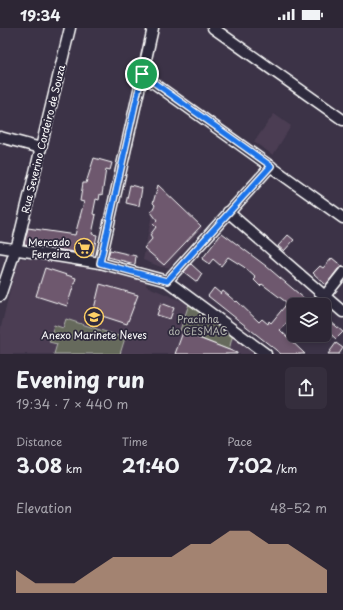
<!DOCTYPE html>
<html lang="en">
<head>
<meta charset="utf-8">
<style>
	body { margin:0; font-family:"Playpen Sans",sans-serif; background:#352e3d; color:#f1f3f6; height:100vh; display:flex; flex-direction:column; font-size:15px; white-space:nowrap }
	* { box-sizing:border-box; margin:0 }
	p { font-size:13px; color:#a7a5ad }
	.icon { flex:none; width:22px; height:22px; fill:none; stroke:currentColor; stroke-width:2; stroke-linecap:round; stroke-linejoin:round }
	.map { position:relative; height:326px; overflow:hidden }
	.sheet { display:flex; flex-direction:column; background:#2d2635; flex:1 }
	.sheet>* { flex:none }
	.tools { position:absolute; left:287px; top:270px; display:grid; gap:8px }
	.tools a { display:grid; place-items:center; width:44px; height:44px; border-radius:6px; background:#2d2635; box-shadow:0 2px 6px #0003,0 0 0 1px #484350; font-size:20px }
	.pin { position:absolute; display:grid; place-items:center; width:34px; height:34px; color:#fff; margin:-17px; border:2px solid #fff; border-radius:50%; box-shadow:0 1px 4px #0007 }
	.round { display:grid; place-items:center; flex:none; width:42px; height:42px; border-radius:6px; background:#352e3d }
	.overview { display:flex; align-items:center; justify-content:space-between; height:68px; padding:0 16px }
	h1 { font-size:22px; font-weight:700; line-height:30px }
	.stats { display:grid; grid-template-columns:repeat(3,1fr); gap:6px; height:68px; padding:4px 16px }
	.stats div { display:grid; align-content:center }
	.stats b { font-size:20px; font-weight:700 }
	.stats small { font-size:11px; font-weight:400 }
	.stats p { font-size:11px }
	.chart { height:112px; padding:8px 16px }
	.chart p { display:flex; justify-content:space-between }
	.chart svg { width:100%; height:72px; margin-top:4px; fill:#d6ab8b; opacity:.7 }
	.status { display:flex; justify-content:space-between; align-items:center; height:28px; padding:0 20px; background:#2d2635; direction:ltr }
	.status svg { height:11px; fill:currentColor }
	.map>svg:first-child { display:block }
	.built { fill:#4b3e53 }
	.green { fill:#666a5c; stroke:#b2b4ae }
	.building { fill:#6e596e; stroke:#fff }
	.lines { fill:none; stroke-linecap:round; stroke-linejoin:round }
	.minor-casing { stroke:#fff; stroke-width:13 }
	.minor { stroke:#2f2a3d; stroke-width:10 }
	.route-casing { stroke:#fff; stroke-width:8 }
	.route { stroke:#1a73e8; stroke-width:5 }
	.labels { text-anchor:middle; stroke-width:3.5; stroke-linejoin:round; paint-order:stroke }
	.street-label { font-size:10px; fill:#fff; stroke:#2f2a3d }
	.poi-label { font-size:10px; fill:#fff; stroke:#2f2a3d; text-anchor:end }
	.park-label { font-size:10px; fill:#b2b4ae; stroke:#2f2a3d }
</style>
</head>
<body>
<div class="status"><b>19:34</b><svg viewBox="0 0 49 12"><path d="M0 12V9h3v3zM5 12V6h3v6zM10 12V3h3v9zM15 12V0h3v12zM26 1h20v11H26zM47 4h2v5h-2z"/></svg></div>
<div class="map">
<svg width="343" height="326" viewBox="0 0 343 326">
	<rect width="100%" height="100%" fill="#3c3347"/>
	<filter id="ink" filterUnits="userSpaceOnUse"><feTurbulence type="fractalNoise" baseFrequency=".025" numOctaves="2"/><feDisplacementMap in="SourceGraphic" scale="8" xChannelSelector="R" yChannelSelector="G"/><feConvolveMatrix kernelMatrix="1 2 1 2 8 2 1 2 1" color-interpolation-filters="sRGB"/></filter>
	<g filter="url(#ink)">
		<g class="built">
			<path d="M274,86L291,98L273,127L254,114Z"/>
			<path d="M158,157L203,200L169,239H161L143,232Z"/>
			<path d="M22,230L89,238L147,253L146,258L189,276L255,321L253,326H0V303L17,234Z"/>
		</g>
		<g class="green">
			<path d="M189,276L233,306L229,322L180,302Z"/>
			<path d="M66,291L125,310L120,326H54L57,316L49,314L54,297L63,300Z"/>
		</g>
		<g class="building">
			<path d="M94,130L112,135L110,142L106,141L102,167L100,166L99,172L96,171L93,186L96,187L92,206L97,207L93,227L24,216L28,200L75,207L84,174L80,173L83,155H86Z"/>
			<path d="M130,157L142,160L139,178L126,175Z"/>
			<path d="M158,157L201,198L164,237L144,220L152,211L150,207L156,199L153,196L157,192L151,184L155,177L153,175Z"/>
			<path d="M222,205L266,238L312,277H294L288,286L292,289L280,302L305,326H281L208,268L214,260L221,266L223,263L236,274L237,273L259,294L262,291L268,296L269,293L271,295L285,278L286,274L262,256L260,258L254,252L256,250L244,239L228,229L221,238L213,231L209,236L202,231Z"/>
			<path d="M288,207L294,212L284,223L278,218Z"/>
			<path d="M110,222L136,228L135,236L108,229Z"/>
			<path d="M332,230L343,239L338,241L326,257L313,245L320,238L323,240Z"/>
			<path d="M191,236L202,246L197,254L184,244Z"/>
			<path d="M45,240L76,250L67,278L36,268Z"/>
			<path d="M100,256L138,267L127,296L93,285Z"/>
			<path d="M161,275L174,280L170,291L157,287Z"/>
			<path d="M324,288L343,304L336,311L324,300Z"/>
			<path d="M183,304L237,325V326H175Z"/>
			<path d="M336,315L343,320L339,326H328Z"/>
		</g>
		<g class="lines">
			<defs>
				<g id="minor">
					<path d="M213,0L343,92"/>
					<path d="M141,46L343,190"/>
					<path d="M0,109L41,120"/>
					<path d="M228,184L343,284"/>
					<path d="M0,219L100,235L167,253L266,326"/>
					<path d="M100,235L153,0"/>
					<path d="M167,253L271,138"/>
					<path d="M0,268L18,214L70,0"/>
					<path d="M324,269L343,245"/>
				</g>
			</defs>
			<use href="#minor" class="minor-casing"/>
			<use href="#minor" class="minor"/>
		</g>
	</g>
	<g class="lines" filter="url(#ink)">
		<defs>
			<path id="route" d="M142,46L271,138L167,253L100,235Z"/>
		</defs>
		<use href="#route" class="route-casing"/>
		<use href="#route" class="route"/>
	</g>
	<defs>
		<symbol id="supermarket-ring" viewBox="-11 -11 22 22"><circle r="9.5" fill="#2f2a3d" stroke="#ffd166" stroke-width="1.5"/><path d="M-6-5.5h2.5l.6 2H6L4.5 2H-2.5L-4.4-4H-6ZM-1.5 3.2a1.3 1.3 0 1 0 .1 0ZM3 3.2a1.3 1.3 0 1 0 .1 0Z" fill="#ffd166"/></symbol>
		<symbol id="school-ring" viewBox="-11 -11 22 22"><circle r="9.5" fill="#2f2a3d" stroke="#ffd166" stroke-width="1.5"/><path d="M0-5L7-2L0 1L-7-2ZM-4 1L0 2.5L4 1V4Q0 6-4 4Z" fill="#ffd166"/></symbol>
	</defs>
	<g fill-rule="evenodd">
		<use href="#supermarket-ring" x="73" y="209" width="22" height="22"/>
		<use href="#school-ring" x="83" y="278" width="22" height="22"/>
	</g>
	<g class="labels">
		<g class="street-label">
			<text transform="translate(43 111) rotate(-76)" y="4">Rua Severino Cordeiro de Souza</text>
		</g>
		<g class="poi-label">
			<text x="70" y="218">Mercado<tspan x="70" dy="12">Ferreira</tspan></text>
			<text x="94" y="311" text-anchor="middle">Anexo Marinete Neves</text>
		</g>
		<g class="park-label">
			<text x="198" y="295">Pracinha<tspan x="198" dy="12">do CESMAC</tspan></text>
		</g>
	</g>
</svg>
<div class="tools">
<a><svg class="icon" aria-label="layers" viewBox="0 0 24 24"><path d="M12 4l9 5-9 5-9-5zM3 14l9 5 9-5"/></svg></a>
</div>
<div class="pin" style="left:142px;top:46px;background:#1e9e55"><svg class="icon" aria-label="arrive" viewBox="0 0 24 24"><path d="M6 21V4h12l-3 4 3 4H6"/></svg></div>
</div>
<section class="sheet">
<div class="overview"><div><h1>Evening run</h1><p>19:34 · 7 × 440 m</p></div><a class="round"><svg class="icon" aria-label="share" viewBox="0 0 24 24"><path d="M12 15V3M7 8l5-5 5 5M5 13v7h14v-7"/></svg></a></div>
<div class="stats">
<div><p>Distance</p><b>3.08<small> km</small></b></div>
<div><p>Time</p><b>21:40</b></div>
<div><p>Pace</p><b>7:02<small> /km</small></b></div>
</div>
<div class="chart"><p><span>Elevation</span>48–52 m</p>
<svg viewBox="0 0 160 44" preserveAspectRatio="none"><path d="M0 44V30L10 38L20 38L30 38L40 30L50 22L60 22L70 22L80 22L90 14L100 14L110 6L120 6L130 14L140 14L150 22L160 30V44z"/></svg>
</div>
</section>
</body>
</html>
